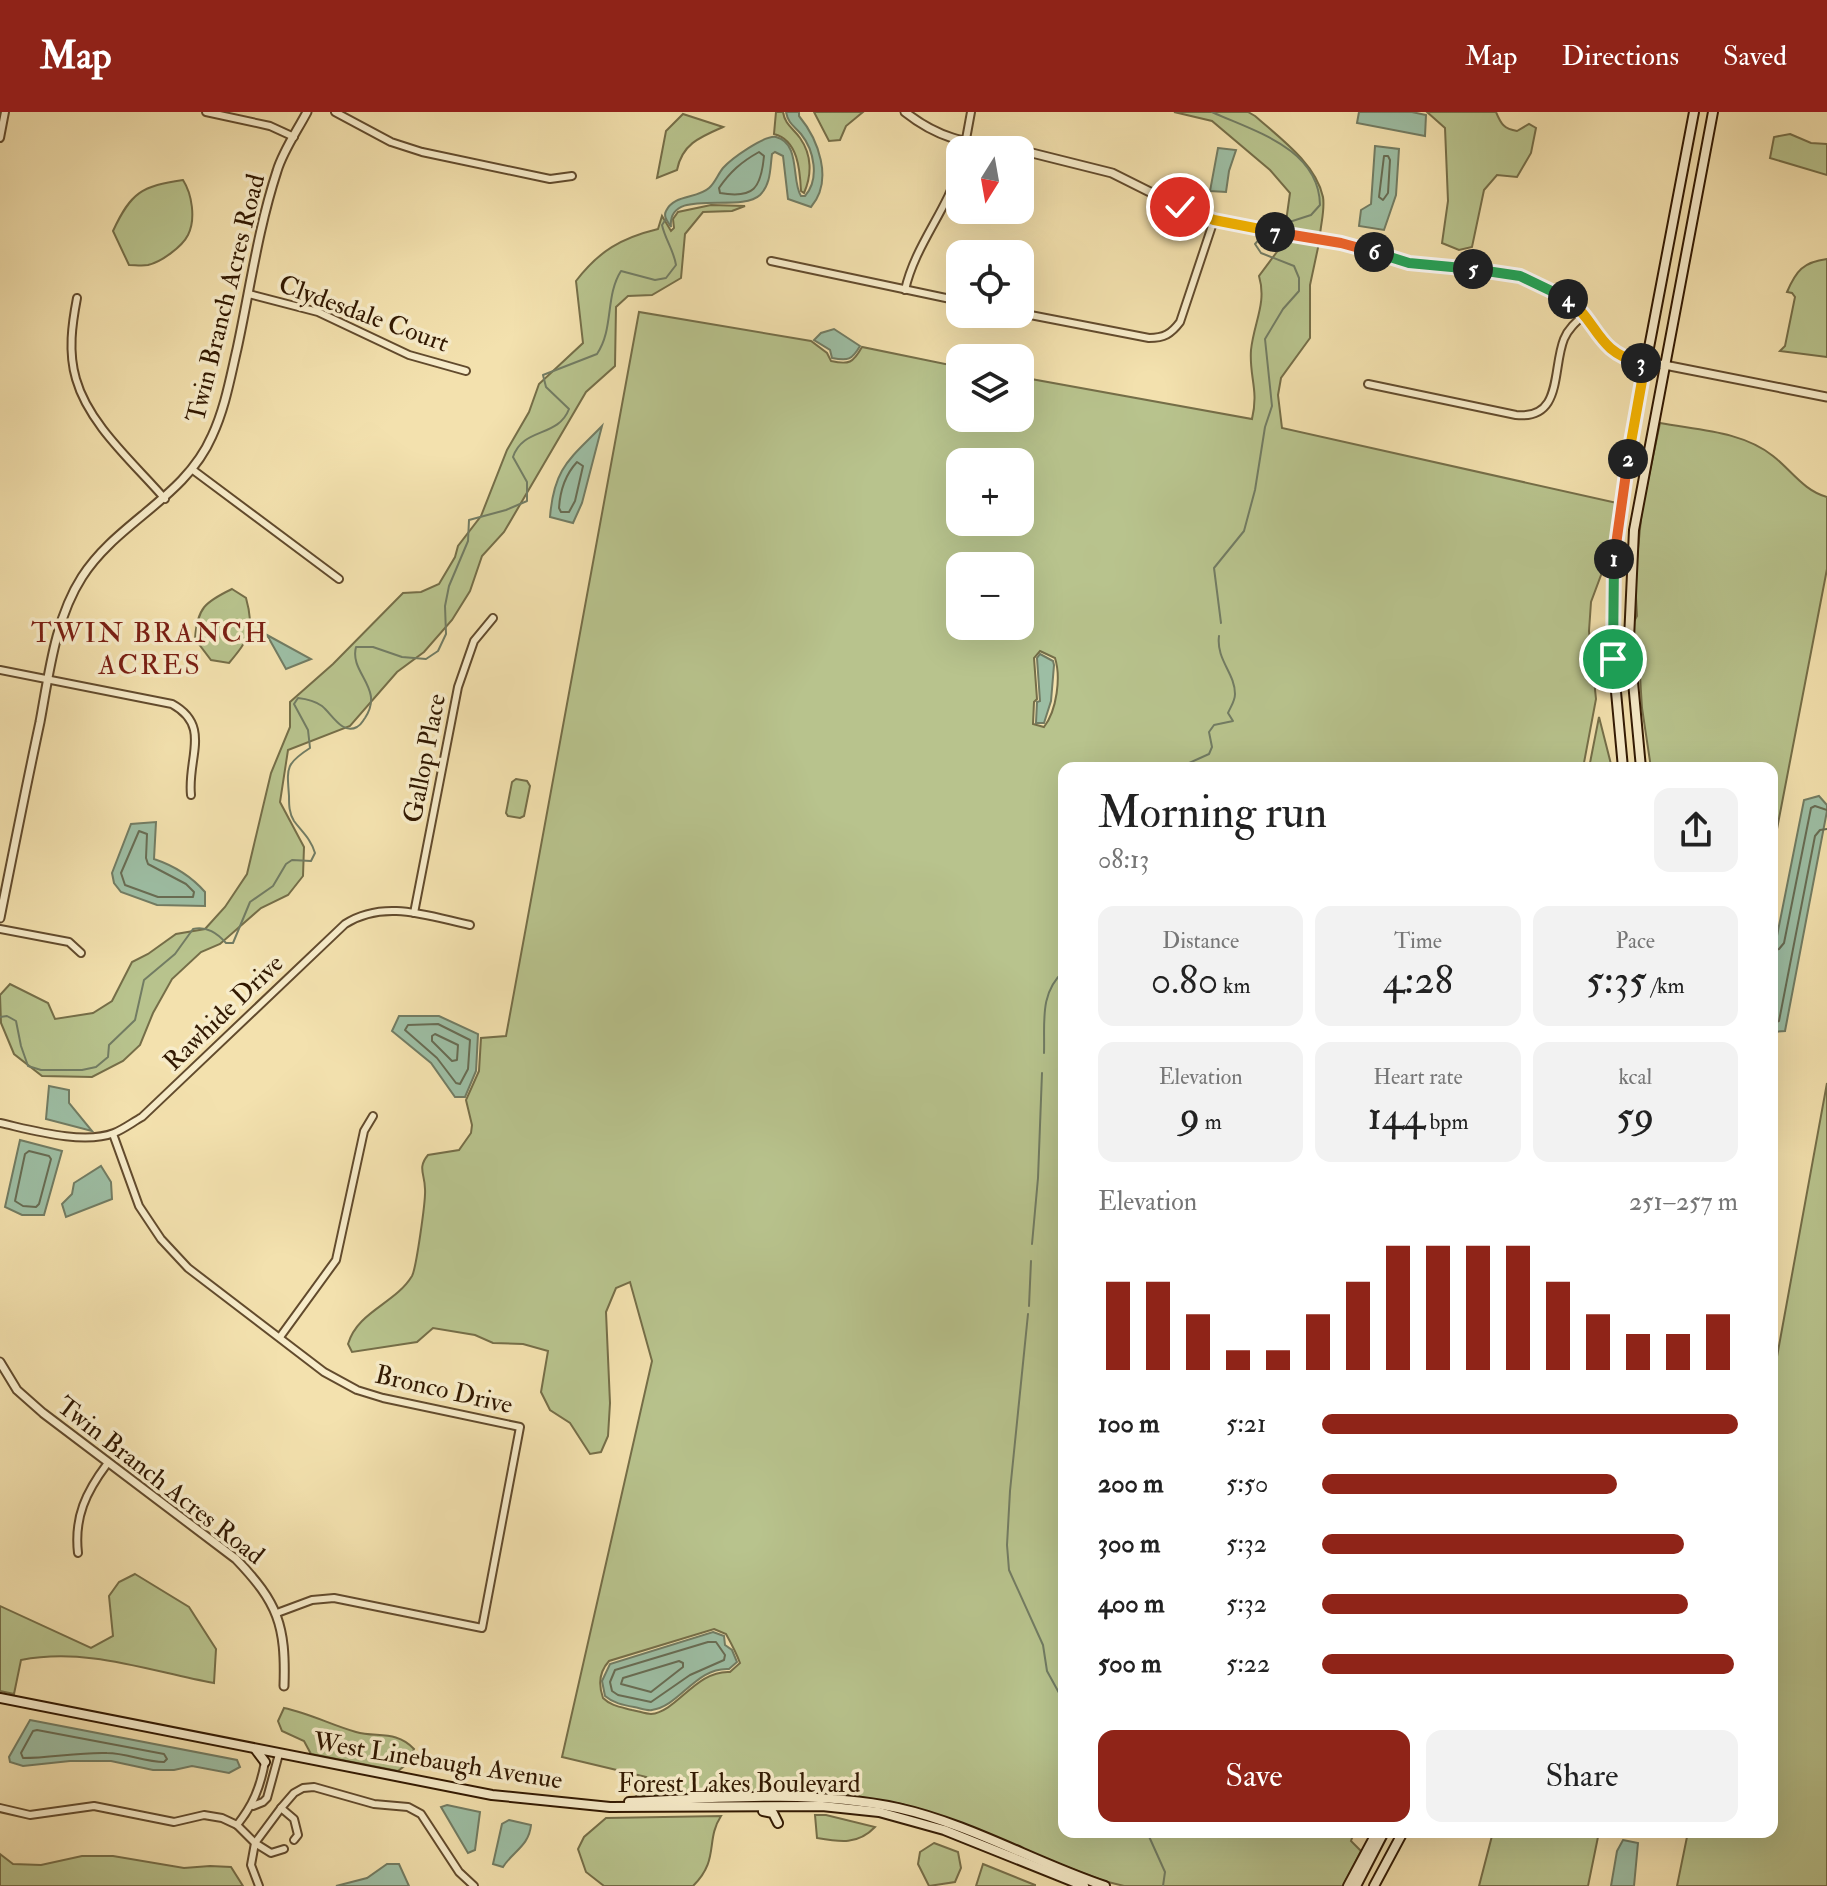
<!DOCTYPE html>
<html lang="en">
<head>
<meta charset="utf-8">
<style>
	body { margin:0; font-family:"IM FELL Double Pica",serif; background:#f2f2f2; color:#222; height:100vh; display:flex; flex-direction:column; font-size:30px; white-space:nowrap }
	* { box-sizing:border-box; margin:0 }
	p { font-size:26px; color:#767676 }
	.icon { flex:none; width:44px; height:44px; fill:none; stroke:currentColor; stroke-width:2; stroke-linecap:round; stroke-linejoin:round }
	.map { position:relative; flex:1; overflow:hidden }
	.sheet { position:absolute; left:1058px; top:650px; width:720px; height:1076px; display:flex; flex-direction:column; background:#fff; border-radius:16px; box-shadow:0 8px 32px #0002 }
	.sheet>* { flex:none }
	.needle { width:52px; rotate:191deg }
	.buttons { position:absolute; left:946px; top:24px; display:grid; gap:16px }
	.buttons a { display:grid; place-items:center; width:88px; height:88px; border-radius:16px; background:#fff; box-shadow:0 8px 32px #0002; font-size:40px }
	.pin { position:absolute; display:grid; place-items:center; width:68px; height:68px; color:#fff; margin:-34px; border:4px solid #fff; border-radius:50%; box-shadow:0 2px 8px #0007 }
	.km { position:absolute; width:40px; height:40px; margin:-20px; border-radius:50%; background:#222; color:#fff; font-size:22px; line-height:40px; text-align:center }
	.round { display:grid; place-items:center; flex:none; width:84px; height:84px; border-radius:16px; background:#f2f2f2 }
	.head { display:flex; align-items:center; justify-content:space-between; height:136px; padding:0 40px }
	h1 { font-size:44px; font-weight:600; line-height:60px }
	.figures { display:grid; grid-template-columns:repeat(3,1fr); gap:12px; height:136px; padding:8px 40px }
	.figures div { display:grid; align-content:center; border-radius:16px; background:#f2f2f2; text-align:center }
	.figures b { font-size:40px; font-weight:600 }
	.figures small { font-size:22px; font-weight:400 }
	.figures p { font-size:22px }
	.chart { height:224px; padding:16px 40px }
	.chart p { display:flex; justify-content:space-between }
	.chart svg { width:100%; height:144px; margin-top:8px; stroke:#8f2418; stroke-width:6 }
	.cta { display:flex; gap:16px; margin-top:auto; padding:16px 40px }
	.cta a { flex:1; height:92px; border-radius:16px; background:#8f2418; color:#fff; font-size:32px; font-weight:600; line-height:92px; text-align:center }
	.cta a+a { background:#f2f2f2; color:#222 }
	ul { padding:0 40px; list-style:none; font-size:26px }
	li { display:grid; grid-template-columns:128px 96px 1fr; align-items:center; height:60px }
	li i { height:20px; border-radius:10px; background:#8f2418 }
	header { display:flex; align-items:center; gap:48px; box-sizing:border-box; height:112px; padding:0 40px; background:#8f2418; color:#fff }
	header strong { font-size:38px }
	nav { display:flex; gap:44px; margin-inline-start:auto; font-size:28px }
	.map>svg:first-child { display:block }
	.green { fill:#b8c38d; stroke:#756e48; stroke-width:2; fill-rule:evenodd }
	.water { fill:#9dbea4; stroke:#727c63; stroke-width:2 }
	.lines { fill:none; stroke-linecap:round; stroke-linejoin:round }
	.shore { stroke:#686c53; stroke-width:2 }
	.stream { stroke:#727c63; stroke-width:2 }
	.minor-casing { stroke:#624b2d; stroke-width:10 }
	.tertiary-casing { stroke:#624b2d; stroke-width:11 }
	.secondary-casing { stroke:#321902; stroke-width:12 }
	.minor { stroke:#f7ecca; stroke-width:6 }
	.tertiary { stroke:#f7ecca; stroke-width:7 }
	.secondary { stroke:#f7ecca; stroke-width:8 }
	.split-1-casing { stroke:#fff; stroke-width:16 }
	.split-2-casing { stroke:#fff; stroke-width:16 }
	.split-3-casing { stroke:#fff; stroke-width:16 }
	.split-4-casing { stroke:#fff; stroke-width:16 }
	.split-5-casing { stroke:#fff; stroke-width:16 }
	.split-6-casing { stroke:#fff; stroke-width:16 }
	.split-7-casing { stroke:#fff; stroke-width:16 }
	.split-8-casing { stroke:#fff; stroke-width:16 }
	.split-1 { stroke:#22a559; stroke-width:10 }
	.split-2 { stroke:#f0652b; stroke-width:10 }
	.split-3 { stroke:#f5b400; stroke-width:10 }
	.split-4 { stroke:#f5b400; stroke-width:10 }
	.split-5 { stroke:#22a559; stroke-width:10 }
	.split-6 { stroke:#22a559; stroke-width:10 }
	.split-7 { stroke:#f0652b; stroke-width:10 }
	.split-8 { stroke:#f5b400; stroke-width:10 }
	.labels { text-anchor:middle; stroke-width:7; stroke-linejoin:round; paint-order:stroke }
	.street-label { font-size:26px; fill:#321902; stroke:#f7ecca }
	.neighbourhood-label { font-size:28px; letter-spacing:2px; fill:#7a1f14; stroke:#f7ecca }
</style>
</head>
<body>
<header>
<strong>Map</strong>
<nav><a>Map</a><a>Directions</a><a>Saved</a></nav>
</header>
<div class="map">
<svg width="1827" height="1774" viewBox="0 0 1827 1774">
	<rect width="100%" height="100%" fill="#f3e1ae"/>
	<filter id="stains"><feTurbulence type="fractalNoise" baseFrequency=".0025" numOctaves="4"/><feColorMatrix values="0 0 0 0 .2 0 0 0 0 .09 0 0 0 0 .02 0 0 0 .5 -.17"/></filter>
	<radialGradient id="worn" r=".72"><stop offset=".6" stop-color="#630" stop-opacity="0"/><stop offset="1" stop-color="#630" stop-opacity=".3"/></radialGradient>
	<g class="green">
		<path d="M776,0H783C785,13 793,16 800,26C812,43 812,63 804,81L801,79C800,58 798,28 774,22Z"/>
		<path d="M814,0H863L846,14L840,28L829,29Z"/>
		<path d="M1174,0H1248L1255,4C1280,26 1316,52 1323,85C1325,97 1321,111 1320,123L1285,117L1290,81L1270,58L1212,9Z"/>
		<path d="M1427,0H1496C1501,12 1504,17 1517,19L1529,12L1536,16L1531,41L1517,65L1497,63L1484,78L1472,135L1459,138L1442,131L1448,89L1445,16Z"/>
		<path d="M683,2L723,15C700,25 682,32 677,58L657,66L666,19Z"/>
		<path d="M1790,22L1811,31L1827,32V63L1770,46L1774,25Z"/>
		<path d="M183,68C192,82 196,107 188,123C182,135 161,150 148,153C142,154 135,153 129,153L113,119C131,80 142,74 183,68Z"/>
		<path d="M711,93L745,94L732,99L703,100L685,122L681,166L652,183L628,184L616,195L615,254L586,280L504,420L482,444L470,479L452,508L424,540L397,560L350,614L288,638L280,690L304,735L303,764L288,783L261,796L220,832L201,840L172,867L153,901L140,933L123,949L92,965L42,964L14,942L1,911L0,883L10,872L48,891L55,907L93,901L112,889L132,850L148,842L176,822L205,817L225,795L247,762L271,661L290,615V590L333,552L403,481L421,480L439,472L455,445L458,434L481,404L507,338L529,300L539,272L583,231L576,169C599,139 621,126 658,117L662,104L671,119L674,116L673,107L678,100Z"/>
		<path d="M1284,125L1319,131L1310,173V226L1281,266L1278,283L1282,316L1617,391L1607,447L1591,490L1589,519L1596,587L1583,656H1064V1720H1354L1351,1729L1361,1739L1343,1774H1124L1104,1769L902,1692L829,1683L633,1686L638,1683L646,1665L562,1645L652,1249L630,1170L616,1176L606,1200L610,1291L608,1324L601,1340L590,1342L570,1311L550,1298L541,1280L548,1239L523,1232L493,1231L475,1223L433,1216L417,1230L352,1240L348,1232C358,1199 395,1192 412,1164C416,1157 426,1088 425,1077C425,1062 417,1056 428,1043L459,1038L471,1021L472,1013L466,988L479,959L481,926L506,924L639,200L811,229L827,241L831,249C849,253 853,251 862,235L960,255V306H1020V265L1252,307C1259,277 1249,265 1251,238C1254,210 1267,191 1259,164L1282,133ZM960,350H1020V410H960ZM960,454H1020V514H960ZM1040,539L1055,546C1061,565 1057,598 1044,615L1033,612L1034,590L1037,587L1034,546ZM714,1517L726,1522C731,1531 736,1540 740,1551L730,1560C696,1558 677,1600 651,1602C646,1602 638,1599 632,1598C621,1595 611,1594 603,1586C598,1572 599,1560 609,1549Z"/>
		<path d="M1827,147V245L1780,239L1785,234L1795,185L1792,181L1787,180C1796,159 1803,150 1827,147Z"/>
		<path d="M1660,311C1697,318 1742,319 1773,344C1791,358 1804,379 1827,385V457L1772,743V656H1651L1642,596L1639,548L1633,532V511L1637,504L1635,467L1642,397Z"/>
		<path d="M232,477L246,486C255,518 249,527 229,551L211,548L195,527C197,496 205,490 232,477Z"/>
		<path d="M1599,605L1612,656H1589Z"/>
		<path d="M516,667L527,669L530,674L524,704L520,706L508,704L506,701L512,670Z"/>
		<path d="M1827,971V1774H1677L1688,1720H1772V1272Z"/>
		<path d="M135,1462L189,1495L216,1537L214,1571C149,1559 87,1535 21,1548L14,1582L0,1579V1494L91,1536L113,1524L109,1484L119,1470Z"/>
		<path d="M284,1596C309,1601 331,1613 356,1620C377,1626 396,1618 414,1637L407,1652L398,1659L311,1642L304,1629L282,1619L278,1609Z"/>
		<path d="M815,1703H826L875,1715C858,1733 840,1730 817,1726Z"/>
		<path d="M721,1704C705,1729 720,1747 693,1774H604L586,1760L578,1737L584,1725L606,1706Z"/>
		<path d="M1493,1720H1599L1588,1774H1479Z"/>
		<path d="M934,1731L958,1740L961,1756L955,1770L929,1774L918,1752L920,1740Z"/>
		<path d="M0,1742L13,1752L41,1753L82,1744H113L184,1756L210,1754L231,1755L243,1774H0Z"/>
		<path d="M983,1752L1035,1773V1774H976Z"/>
	</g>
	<g class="water">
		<path d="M786,0H799V4C818,27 834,68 811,95L788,87L783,44L775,40L772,42C770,57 771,72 760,83C740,102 667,74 671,115C668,110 663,105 666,99C674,82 697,87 709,76C715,71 718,62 723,56C731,47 764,23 776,25C801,31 791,69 801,84H805C820,67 814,38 801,22C794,14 788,11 786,0Z"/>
		<path d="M1359,0H1412L1426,3L1425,24L1357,11Z"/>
		<path d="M1375,34L1399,37L1396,83L1384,118L1359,114L1361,98L1371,92Z"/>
		<path d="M1218,36L1236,38L1229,59L1226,80L1210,79Z"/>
		<path d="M834,217L860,234C852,248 848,249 832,246L830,238L814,228L821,221Z"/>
		<path d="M602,314L582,391L573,411L550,405C554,355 570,347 602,314Z"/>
		<path d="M267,523L311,547L286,557Z"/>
		<path d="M1040,542L1053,549L1054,553L1051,589L1044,611H1036L1037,590L1040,589L1037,546Z"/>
		<path d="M1819,684L1827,693V699L1785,919L1772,920V849L1804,688Z"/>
		<path d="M156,710L154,747C175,754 191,764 205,780V794L157,793L121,780L114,771L112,761L131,712Z"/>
		<path d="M399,904H439L478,922L476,959L465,985H455L431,951L392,919Z"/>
		<path d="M49,974L69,978V991L92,1019L46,1007Z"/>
		<path d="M20,1028L62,1039L44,1103H22L5,1095Z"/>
		<path d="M101,1054L111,1070L112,1087L66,1105L62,1092L72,1082L74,1071Z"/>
		<path d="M713,1520L724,1524L725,1533L732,1538L737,1550L729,1557C696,1555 680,1594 652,1598C647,1599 640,1596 634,1595C623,1593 613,1591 605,1584L602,1569L610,1552Z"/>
		<path d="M30,1608L237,1648L240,1655L229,1661L192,1654L174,1658H153L111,1649H70L23,1654L10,1650L9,1645Z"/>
		<path d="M447,1693L480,1700L475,1738L468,1741L441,1695Z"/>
		<path d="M509,1708L531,1713C529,1734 513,1739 503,1755L493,1752L502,1712Z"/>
		<path d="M1623,1728L1638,1731L1634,1774H1611L1617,1739Z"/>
		<path d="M387,1752H399L409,1774H336L367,1766Z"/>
	</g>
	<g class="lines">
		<g class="shore">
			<path d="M759,40L764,44C761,76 754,87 720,81L719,76C730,60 741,50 759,40Z"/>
			<path d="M1384,44H1388L1390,48L1388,81L1383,88L1379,85Z"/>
			<path d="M577,350L583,354L575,389L569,400H561L559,396C560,380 565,363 577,350Z"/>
			<path d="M139,719L147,722L146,746L148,752L186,772L194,780L193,785H158L125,773L121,761Z"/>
			<path d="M1772,839L1779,837L1784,831L1811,696L1815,694L1827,698"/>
			<path d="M438,912L470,928L468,957L460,972L456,971L437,946L405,918L408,913Z"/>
			<path d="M1772,913L1779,909L1815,724L1820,718L1827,717"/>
			<path d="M435,922L458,933L457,948L452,949L432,929V924Z"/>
			<path d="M29,1039L49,1044L51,1047L39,1092L36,1095L23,1094L15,1089L25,1042Z"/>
			<path d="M708,1530H716L725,1543L724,1548L690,1563L651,1590L618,1583L612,1579L610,1570L615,1558Z"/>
			<path d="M679,1549L683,1551V1555L651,1580L621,1572L623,1566Z"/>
			<path d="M37,1618L164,1642L167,1647L164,1650C145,1650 126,1641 107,1641C78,1640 51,1646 23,1646L21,1641L33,1619Z"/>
		</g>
		<g class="stream">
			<path d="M1212,0C1253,19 1319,36 1320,93L1311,103L1277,114"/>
			<path d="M1221,511L1214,456L1244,419L1255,378L1265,315L1272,294L1265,227L1283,197L1299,179V166L1294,154L1261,141L1255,132L1263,123"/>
			<path d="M1178,656L1209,642L1212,635L1209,620L1214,613L1233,609L1228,601C1231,594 1235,589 1235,582C1235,561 1216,548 1219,524"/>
			<path d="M0,905L7,904L16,909L21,934L28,954L41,958H82L96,955L108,945L109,933L135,908L144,868L175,842L193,817C207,814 217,821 226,831H233L250,790L273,774L286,752L292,748L311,749L315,741C311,727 302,720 294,709C289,701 289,693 289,684C287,656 285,652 310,636L308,618L294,592L298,586C307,587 315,589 322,594C332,602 342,623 357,615C362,612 362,610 365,606C385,576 349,561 356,535H373L402,545L426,547L438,539L446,522L445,494L449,474L468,429L469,408L506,398L527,389V370L513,345C523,315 558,326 569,297L546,275L543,263L597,242C614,217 605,184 621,159L655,168L666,166L676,153C674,139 665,127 662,113L666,107"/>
			<path d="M1044,941C1045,911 1039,881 1064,859"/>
			<path d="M1032,1132L1038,1066L1042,961"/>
			<path d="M1029,1194L1031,1149"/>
			<path d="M1028,1202L1010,1379L1007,1433L1009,1458L1043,1533L1047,1559L1064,1590"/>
			<path d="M1147,1720L1165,1760L1163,1774"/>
		</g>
		<defs>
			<g id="minor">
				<path d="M206,0L270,14L294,25"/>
				<path d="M335,0L391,30L422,40L550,67L572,64"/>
				<path d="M0,26L5,0"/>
				<path d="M964,38L971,0"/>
				<path d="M771,149L960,189"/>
				<path d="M905,178C915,133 947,99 960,54"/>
				<path d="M249,182L318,200L409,243L466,259"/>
				<path d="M77,186C72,212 68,240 76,267C89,313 134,351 165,387"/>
				<path d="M1020,201L1149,226C1164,226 1171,222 1180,210L1214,108"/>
				<path d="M1368,272L1516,303C1563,308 1552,257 1564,227C1568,217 1576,210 1584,203"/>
				<path d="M193,358L339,467"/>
				<path d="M0,558L172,592C212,614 187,646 191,683"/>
				<path d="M414,801L458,575L474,529L493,506"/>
				<path d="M0,817L69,830L81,841"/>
				<path d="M0,1011C32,1018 83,1033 114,1021C124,1017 133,1010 142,1005L345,812C384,787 428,804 470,813"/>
				<path d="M113,1022L139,1094L161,1127L188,1156L324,1260L357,1278L383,1286L520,1315L482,1516L334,1486L312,1488L277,1501"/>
				<path d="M280,1225L336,1148L364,1019L373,1004"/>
				<path d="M78,1441C74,1405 86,1380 107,1352"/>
				<path d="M253,1694L263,1690L267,1686L279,1642"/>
				<path d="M0,1696L30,1703L94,1694L174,1710L204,1703L222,1706L237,1713L255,1731L251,1753L259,1774"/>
				<path d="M281,1696L255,1731L271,1741L284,1737"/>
				<path d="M237,1713C253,1693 260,1676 265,1650"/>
				<path d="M294,1728L298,1723L294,1707L281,1696L294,1681L303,1676L314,1675L374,1692L408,1695L421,1702L459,1760L474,1774"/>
			</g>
			<g id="tertiary">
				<path d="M905,0C944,31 973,31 1020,38"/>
				<path d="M1020,38L1112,61L1190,100L1214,108L1341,131L1409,151L1520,164L1552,177L1572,190L1584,203L1602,230L1624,245L1827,285"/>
				<path d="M0,806C13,741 26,675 40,610C49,562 55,507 82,465C117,410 185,386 212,324C225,296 230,267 237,237C250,177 258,117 277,59C283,39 297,19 307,0"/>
				<path d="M0,1250L17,1278L43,1301L236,1447C278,1491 286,1513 284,1574"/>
			</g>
			<g id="secondary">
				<path d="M1623,656L1613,547V465L1616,425L1639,288L1694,0"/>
				<path d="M1641,656L1629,527L1634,418L1713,0"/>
				<path d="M0,1586L492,1683L610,1695L822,1694L879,1700L944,1718L1084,1774"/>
				<path d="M256,1638L265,1650"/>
				<path d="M629,1690C715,1686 814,1678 898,1696C970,1712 1036,1751 1105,1774"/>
				<path d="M763,1699L773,1701L778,1711"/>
				<path d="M1348,1774L1377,1720"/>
				<path d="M1356,1774L1384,1720"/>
				<path d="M1374,1774L1403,1720"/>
			</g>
		</defs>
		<use href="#minor" class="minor-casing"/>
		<use href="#tertiary" class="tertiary-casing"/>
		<use href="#secondary" class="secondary-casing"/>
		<use href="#minor" class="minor"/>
		<use href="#tertiary" class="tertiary"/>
		<use href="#secondary" class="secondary"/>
	</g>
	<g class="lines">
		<defs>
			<path id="split-1" d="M1613,547L1614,447"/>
			<path id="split-2" d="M1614,447L1628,347"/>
			<path id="split-3" d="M1628,347L1645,252L1641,251"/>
			<path id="split-4" d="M1568,187C1599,211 1596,240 1641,251"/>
			<path id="split-5" d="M1473,157L1520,164L1568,187"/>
			<path id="split-6" d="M1374,140L1409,151L1473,157"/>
			<path id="split-7" d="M1275,120L1341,131L1374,140"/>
			<path id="split-8" d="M1180,95L1214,108L1275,120"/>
		</defs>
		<use href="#split-1" class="split-1-casing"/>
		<use href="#split-2" class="split-2-casing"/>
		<use href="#split-3" class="split-3-casing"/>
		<use href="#split-4" class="split-4-casing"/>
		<use href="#split-5" class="split-5-casing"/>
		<use href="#split-6" class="split-6-casing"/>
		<use href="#split-7" class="split-7-casing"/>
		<use href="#split-8" class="split-8-casing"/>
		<use href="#split-1" class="split-1"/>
		<use href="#split-2" class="split-2"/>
		<use href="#split-3" class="split-3"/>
		<use href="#split-4" class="split-4"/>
		<use href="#split-5" class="split-5"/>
		<use href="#split-6" class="split-6"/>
		<use href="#split-7" class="split-7"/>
		<use href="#split-8" class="split-8"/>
	</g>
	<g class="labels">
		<g class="street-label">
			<text transform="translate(225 186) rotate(-76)" y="9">Twin Branch Acres Road</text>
			<text transform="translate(364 201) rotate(20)" y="9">Clydesdale Court</text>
			<text transform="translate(424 646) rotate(-79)" y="9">Gallop Place</text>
			<text transform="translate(223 900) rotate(-44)" y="9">Rawhide Drive</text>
			<text transform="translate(444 1277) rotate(13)" y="9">Bronco Drive</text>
			<text transform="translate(161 1368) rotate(38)" y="9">Twin Branch Acres Road</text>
			<text transform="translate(438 1648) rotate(9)" y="9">West Linebaugh Avenue</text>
			<text x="739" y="1680">Forest Lakes Boulevard</text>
		</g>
		<g class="neighbourhood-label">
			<text x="150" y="530">TWIN BRANCH<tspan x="150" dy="32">ACRES</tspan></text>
		</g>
	</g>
	<rect width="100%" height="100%" filter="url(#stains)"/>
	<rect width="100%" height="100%" fill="url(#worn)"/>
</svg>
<div class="buttons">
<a><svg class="needle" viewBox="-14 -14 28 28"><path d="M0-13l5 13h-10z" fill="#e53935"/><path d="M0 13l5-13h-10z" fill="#767676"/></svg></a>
<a><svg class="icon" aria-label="locate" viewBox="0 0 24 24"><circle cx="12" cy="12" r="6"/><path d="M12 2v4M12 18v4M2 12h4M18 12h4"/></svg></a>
<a><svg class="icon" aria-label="layers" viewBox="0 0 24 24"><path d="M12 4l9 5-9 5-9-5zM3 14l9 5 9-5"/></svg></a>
<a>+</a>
<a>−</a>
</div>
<div class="pin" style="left:1613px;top:547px;background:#1e9e55"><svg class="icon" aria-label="arrive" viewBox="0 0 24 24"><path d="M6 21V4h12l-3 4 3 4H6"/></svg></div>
<div class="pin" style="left:1180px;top:95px;background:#d93025"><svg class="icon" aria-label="check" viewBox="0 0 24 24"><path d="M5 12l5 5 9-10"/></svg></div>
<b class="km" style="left:1614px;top:447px">1</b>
<b class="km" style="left:1628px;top:347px">2</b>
<b class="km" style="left:1641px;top:251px">3</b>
<b class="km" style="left:1568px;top:187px">4</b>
<b class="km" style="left:1473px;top:157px">5</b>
<b class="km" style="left:1374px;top:140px">6</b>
<b class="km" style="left:1275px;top:120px">7</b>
<section class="sheet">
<div class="head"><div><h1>Morning run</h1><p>08:13</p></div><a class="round"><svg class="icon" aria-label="share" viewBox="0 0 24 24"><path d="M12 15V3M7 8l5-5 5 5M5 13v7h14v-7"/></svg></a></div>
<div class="figures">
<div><p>Distance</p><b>0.80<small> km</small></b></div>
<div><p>Time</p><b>4:28</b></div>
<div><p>Pace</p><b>5:35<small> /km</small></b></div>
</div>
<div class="figures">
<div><p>Elevation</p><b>9<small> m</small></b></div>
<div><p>Heart rate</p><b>144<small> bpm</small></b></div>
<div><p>kcal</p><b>59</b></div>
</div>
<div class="chart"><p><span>Elevation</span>251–257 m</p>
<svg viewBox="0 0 160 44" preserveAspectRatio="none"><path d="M5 44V17M15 44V17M25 44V27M35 44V38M45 44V38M55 44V27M65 44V17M75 44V6M85 44V6M95 44V6M105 44V6M115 44V17M125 44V27M135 44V33M145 44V33M155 44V27"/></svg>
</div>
<ul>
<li><b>100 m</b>5:21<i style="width:100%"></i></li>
<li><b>200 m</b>5:50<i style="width:71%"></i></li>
<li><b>300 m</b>5:32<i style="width:87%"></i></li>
<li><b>400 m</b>5:32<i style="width:88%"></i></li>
<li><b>500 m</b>5:22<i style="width:99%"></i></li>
</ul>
<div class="cta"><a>Save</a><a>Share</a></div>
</section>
</div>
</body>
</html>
